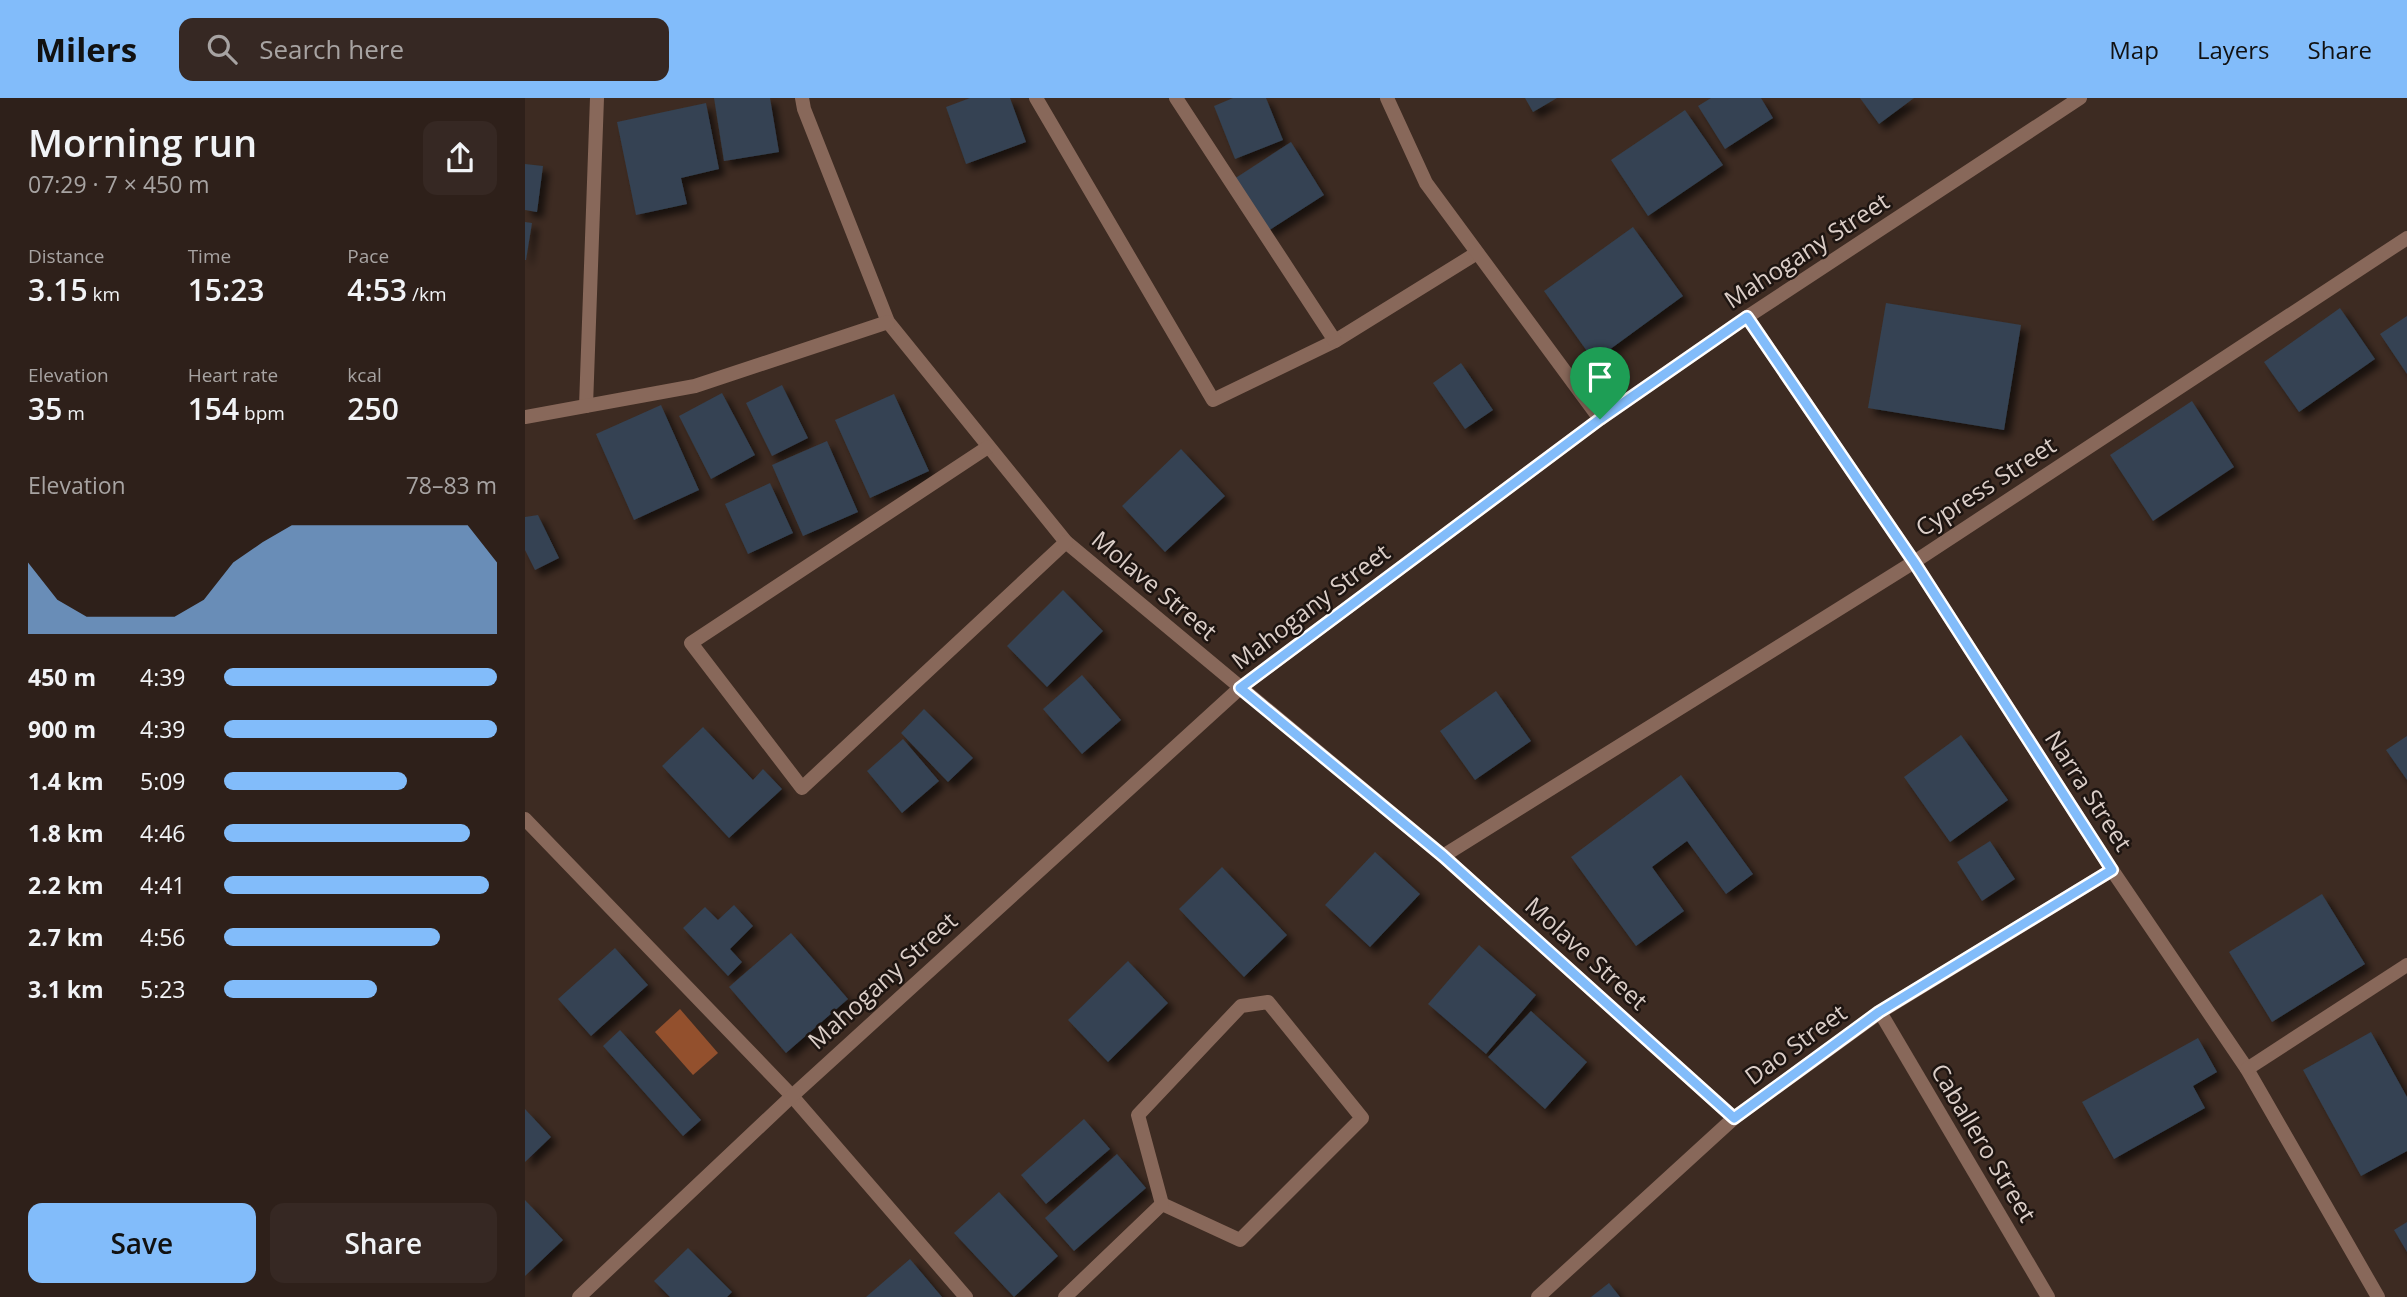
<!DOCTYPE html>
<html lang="en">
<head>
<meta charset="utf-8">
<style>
	body { margin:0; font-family:"Open Sans",sans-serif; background:#362823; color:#f1f3f6; height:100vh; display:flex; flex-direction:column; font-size:26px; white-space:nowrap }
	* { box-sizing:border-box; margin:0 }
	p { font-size:23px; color:#a7a3a2 }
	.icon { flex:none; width:38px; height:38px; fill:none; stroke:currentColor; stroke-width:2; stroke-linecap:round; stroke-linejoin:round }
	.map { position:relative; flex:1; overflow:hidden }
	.sheet { display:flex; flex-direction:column; background:#2e201a; width:525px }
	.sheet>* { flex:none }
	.pin { position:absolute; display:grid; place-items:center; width:60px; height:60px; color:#fff; margin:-72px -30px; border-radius:50% 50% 50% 0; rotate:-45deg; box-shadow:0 0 7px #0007 }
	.pin .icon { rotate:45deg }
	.round { display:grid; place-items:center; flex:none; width:74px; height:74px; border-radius:14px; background:#362823 }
	.overview { display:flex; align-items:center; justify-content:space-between; height:119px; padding:0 28px }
	h1 { font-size:38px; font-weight:600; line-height:52px }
	.stats { display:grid; grid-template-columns:repeat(3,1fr); gap:10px; height:119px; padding:7px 28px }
	.stats div { display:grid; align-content:center }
	.stats b { font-size:30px; font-weight:600 }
	.stats small { font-size:19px; font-weight:400 }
	.stats p { font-size:19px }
	.chart { height:196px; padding:14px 28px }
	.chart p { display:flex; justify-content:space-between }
	.chart svg { width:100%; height:126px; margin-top:7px; fill:#82bcfa; opacity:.7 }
	.cta { display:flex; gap:14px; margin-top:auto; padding:14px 28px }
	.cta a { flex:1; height:80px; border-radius:14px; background:#82bcfa; color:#111; font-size:28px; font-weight:600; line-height:80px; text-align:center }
	.cta a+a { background:#362823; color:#f1f3f6 }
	ul { padding:0 28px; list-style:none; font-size:23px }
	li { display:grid; grid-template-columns:112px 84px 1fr; align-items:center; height:52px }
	li i { height:18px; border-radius:9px; background:#82bcfa }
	header { display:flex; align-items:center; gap:42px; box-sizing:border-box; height:98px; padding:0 35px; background:#82bcfa; color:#111 }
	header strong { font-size:33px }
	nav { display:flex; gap:38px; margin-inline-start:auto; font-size:24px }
	.search { width:490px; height:63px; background:#362823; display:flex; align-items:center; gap:18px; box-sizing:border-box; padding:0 24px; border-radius:14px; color:#a7a3a2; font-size:26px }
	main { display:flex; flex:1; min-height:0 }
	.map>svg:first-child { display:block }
	.water { fill:#93502d }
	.building { fill:#344252; filter:url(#shadow) }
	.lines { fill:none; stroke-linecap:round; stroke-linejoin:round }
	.minor { stroke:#88685a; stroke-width:14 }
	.route-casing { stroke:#fff; stroke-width:14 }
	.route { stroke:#82bcfa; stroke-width:9 }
	.labels { text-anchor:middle; stroke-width:5; stroke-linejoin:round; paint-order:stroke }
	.street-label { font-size:24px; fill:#dbcec8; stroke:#1e1511 }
</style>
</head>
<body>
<header>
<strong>Milers</strong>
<div class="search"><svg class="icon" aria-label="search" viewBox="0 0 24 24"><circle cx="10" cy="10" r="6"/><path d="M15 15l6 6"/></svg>Search here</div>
<nav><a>Map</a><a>Layers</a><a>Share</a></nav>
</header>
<main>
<section class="sheet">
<div class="overview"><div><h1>Morning run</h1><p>07:29 · 7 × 450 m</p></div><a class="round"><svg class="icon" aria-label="share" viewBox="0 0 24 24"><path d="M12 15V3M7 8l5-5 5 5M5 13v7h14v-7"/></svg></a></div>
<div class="stats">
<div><p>Distance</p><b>3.15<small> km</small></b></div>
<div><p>Time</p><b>15:23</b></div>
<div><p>Pace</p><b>4:53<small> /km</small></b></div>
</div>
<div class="stats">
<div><p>Elevation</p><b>35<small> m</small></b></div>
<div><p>Heart rate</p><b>154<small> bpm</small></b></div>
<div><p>kcal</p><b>250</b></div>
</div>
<div class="chart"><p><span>Elevation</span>78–83 m</p>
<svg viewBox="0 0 160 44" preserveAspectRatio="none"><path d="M0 44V19L10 32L20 38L30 38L40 38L50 38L60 32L70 19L80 12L90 6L100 6L110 6L120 6L130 6L140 6L150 6L160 19V44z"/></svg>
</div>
<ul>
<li><b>450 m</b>4:39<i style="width:100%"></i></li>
<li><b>900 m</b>4:39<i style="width:100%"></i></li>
<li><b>1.4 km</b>5:09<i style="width:67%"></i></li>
<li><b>1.8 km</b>4:46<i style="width:90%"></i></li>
<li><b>2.2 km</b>4:41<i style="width:97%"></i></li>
<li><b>2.7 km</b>4:56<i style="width:79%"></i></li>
<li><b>3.1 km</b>5:23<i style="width:56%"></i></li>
</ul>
<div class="cta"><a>Save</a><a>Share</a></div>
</section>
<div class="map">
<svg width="1882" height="1199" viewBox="0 0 1882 1199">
	<defs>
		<filter id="shadow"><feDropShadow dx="6" dy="6" stdDeviation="3.5" flood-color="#0009"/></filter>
	</defs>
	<rect width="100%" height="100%" fill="#3d2b22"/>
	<path class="water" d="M155,911L193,955L168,977L130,934Z"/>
	<g class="building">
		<path d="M189,0H245L254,54L199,63Z"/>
		<path d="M445,0H485L501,44L441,66L421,9Z"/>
		<path d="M708,0H741L758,42L710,61L689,8Z"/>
		<path d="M1000,0H1032L1008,14Z"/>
		<path d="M1186,0H1236L1248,20L1200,51L1173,8Z"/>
		<path d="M1335,0H1389L1354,26Z"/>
		<path d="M181,5L194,71L156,80L162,106L111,117L92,24Z"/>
		<path d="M1160,12L1198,67L1123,118L1086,62Z"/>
		<path d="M766,44L799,97L743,133L709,81Z"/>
		<path d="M0,66L18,68L12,114L0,112Z"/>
		<path d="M0,124L7,125L1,162H0Z"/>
		<path d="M1108,129L1158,198L1069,263L1019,193Z"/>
		<path d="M1361,205L1496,227L1479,332L1343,310Z"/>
		<path d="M1815,210L1850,261L1774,314L1739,264Z"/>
		<path d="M1882,218V276L1855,236Z"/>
		<path d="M936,265L968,312L940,331L908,285Z"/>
		<path d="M257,287L283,340L247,358L221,305Z"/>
		<path d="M197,295L230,357L186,381L154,318Z"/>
		<path d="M369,296L404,373L345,400L310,322Z"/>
		<path d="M1667,303L1709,369L1628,423L1585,357Z"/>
		<path d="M136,307L174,392L109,422L71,336Z"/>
		<path d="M302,343L333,414L278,438L247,367Z"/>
		<path d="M656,351L700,398L640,454L597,408Z"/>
		<path d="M245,385L268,435L223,456L200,406Z"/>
		<path d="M13,417L34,460L10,472L0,452V419Z"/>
		<path d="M538,492L578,533L522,589L482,548Z"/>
		<path d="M557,577L596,622L557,656L518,611Z"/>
		<path d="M971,593L1006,643L950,682L915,633Z"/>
		<path d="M399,611L448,660L423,684L376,635Z"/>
		<path d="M178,629L228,682L238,671L257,691L204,740L137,668Z"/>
		<path d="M1436,637L1483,702L1425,744L1379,679Z"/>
		<path d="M1882,638V682L1861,652Z"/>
		<path d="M378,641L414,683L377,715L342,673Z"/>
		<path d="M1156,677L1228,776L1201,796L1162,743L1127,769L1159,813L1111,848L1046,759Z"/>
		<path d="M1465,743L1490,781L1457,803L1432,764Z"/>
		<path d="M850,754L895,796L845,849L800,807Z"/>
		<path d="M697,769L762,837L719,879L654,811Z"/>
		<path d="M1797,796L1840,866L1747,924L1704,854Z"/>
		<path d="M209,807L228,828L205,851L217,864L203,878L158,830L180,809L193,822Z"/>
		<path d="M266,835L323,901L261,955L204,889Z"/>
		<path d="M954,847L1011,897L961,956L903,906Z"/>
		<path d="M90,850L123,887L66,938L33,901Z"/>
		<path d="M603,863L643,905L583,964L543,922Z"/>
		<path d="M1006,913L1062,964L1020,1011L963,959Z"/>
		<path d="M95,932L176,1022L158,1038L78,948Z"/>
		<path d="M1846,934L1882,999V1053L1836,1078L1778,972Z"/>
		<path d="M1673,940L1692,974L1668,988L1680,1010L1589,1061L1557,1004Z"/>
		<path d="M0,1011L26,1039L0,1064Z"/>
		<path d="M559,1021L585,1051L521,1106L496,1077Z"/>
		<path d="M592,1056L621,1090L549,1153L520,1120Z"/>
		<path d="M474,1094L533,1158L489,1199L429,1135Z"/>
		<path d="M0,1102L38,1142L0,1178Z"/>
		<path d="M1882,1124V1154L1869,1132Z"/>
		<path d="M163,1150L207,1194L202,1199H145L129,1183Z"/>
		<path d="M385,1161L417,1199H341Z"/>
		<path d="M1084,1185L1095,1199H1066Z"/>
	</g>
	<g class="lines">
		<g class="minor">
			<path d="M277,0L279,11L363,224L541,444L918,758L1209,1020"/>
			<path d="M511,0L688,302L810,243L952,155"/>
			<path d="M651,0L810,243"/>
			<path d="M862,0L901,85L1075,321"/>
			<path d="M1222,219L1389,464L1587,772L1722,971L1853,1199"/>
			<path d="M61,308L72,0"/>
			<path d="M0,319L170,288L363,224"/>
			<path d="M463,349L166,545L277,690L541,444"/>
			<path d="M0,721L267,998L441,1199"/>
			<path d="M918,758L1389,464L1882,140"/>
			<path d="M743,904L837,1020L715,1142L637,1106L613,1017L716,908Z"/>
			<path d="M1355,914L1523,1199"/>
			<path d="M1722,971L1882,867"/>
			<path d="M54,1199L267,998L715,590L1075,321L1222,219L1555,0"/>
			<path d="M540,1199L637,1106"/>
			<path d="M1013,1199L1209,1020L1355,914L1587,772"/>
		</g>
	</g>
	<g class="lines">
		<defs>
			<path id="route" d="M1222,219L1389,464L1587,772L1354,914L1209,1020L918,758L715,590L1075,321Z"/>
		</defs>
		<use href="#route" class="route-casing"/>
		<use href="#route" class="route"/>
	</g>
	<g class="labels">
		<g class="street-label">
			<text transform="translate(1282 153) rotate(-33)" y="8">Mahogany Street</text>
			<text transform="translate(1461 389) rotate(-33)" y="8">Cypress Street</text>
			<text transform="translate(629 488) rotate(40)" y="8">Molave Street</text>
			<text transform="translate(786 509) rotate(-37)" y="8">Mahogany Street</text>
			<text transform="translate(1563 693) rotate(57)" y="8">Narra Street</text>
			<text transform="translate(1061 856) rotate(42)" y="8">Molave Street</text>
			<text transform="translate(358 883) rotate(-42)" y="8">Mahogany Street</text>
			<text transform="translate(1271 947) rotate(-36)" y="8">Dao Street</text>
			<text transform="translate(1458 1045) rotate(59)" y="8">Caballero Street</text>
		</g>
	</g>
</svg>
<div class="pin" style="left:1075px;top:321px;background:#1e9e55"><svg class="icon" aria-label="arrive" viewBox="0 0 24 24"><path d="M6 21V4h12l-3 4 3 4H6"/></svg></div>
</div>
</main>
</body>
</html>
